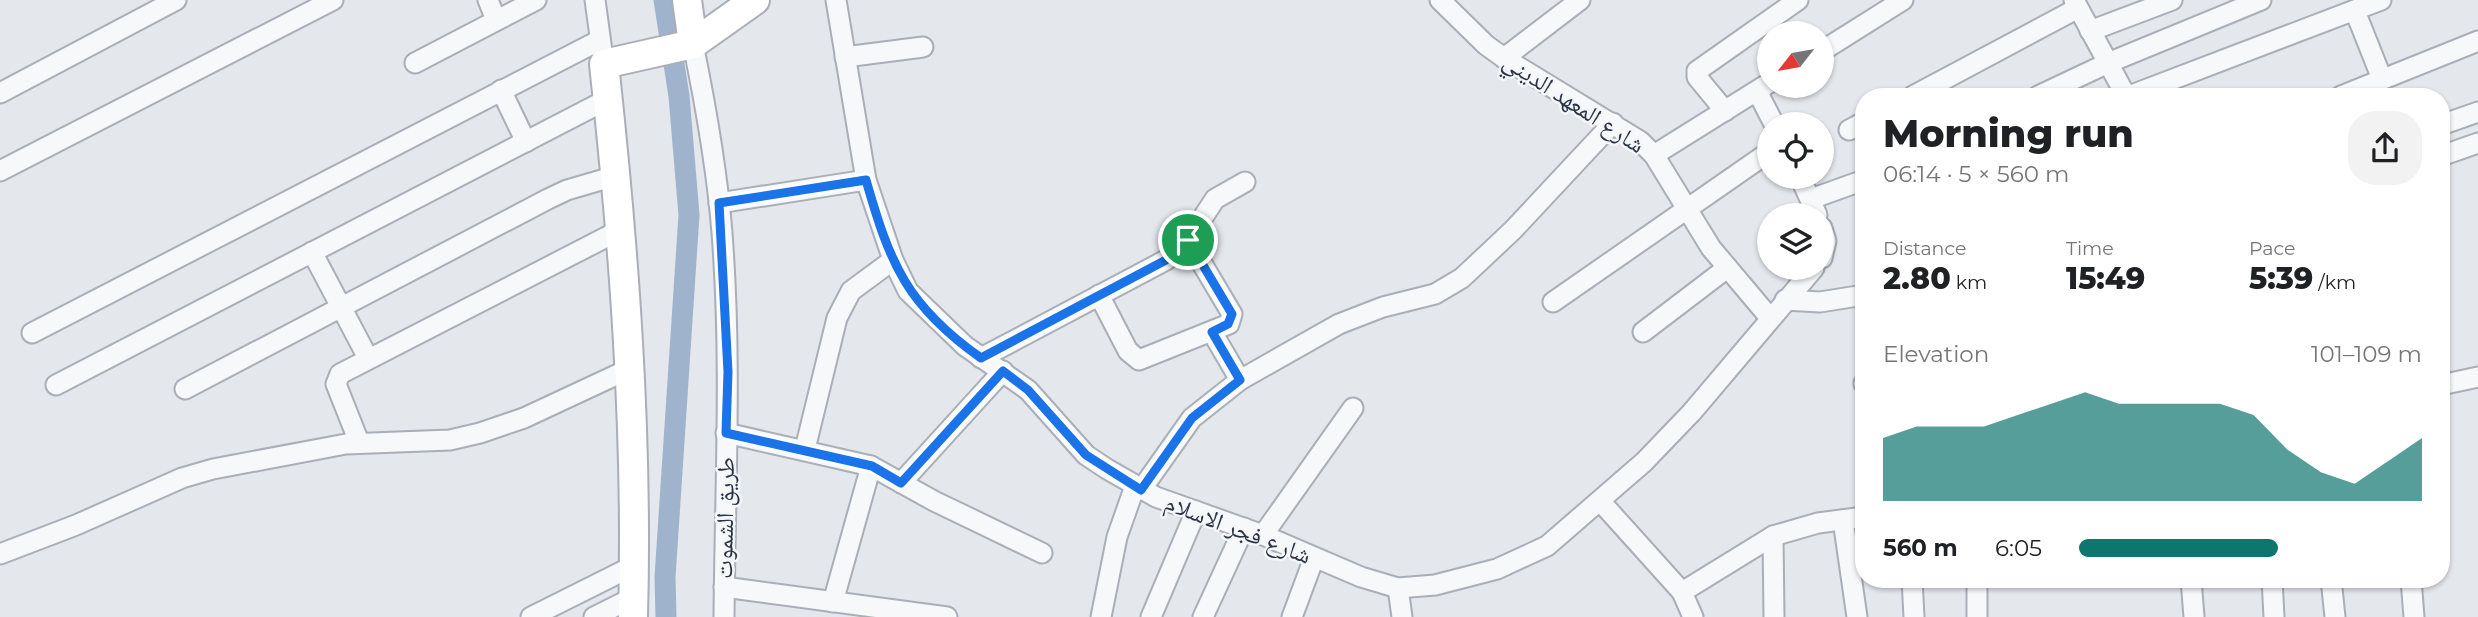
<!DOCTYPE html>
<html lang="en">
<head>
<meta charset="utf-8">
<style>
	body { margin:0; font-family:Montserrat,"Noto Naskh Arabic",sans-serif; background:#f2f2f2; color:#202124; height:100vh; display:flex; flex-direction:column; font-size:26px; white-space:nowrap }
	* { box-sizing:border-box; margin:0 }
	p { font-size:23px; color:#757577 }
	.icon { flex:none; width:38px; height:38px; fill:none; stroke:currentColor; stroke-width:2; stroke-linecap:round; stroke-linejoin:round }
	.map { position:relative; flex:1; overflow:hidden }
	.details { position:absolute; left:1855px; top:88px; width:595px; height:500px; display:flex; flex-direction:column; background:#fff; border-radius:28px; box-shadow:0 2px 5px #0004 }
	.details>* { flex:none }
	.needle { width:46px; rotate:239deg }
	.buttons { position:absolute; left:1757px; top:21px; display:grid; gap:14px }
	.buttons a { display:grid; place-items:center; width:77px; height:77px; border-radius:50%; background:#fff; box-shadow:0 2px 5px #0004; font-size:35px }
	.pin { position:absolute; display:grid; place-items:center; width:60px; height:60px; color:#fff; margin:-30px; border:4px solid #fff; border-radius:50%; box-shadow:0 2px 7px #0007 }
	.round { display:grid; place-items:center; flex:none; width:74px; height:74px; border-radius:28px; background:#f2f2f2 }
	.head { display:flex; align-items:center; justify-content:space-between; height:119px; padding:0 28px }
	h1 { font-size:38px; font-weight:800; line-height:52px }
	.stats { display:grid; grid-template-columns:repeat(3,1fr); gap:10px; height:119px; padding:7px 28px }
	.stats div { display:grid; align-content:center }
	.stats b { font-size:30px; font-weight:800 }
	.stats small { font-size:19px; font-weight:400 }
	.stats p { font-size:19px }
	.chart { height:196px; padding:14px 28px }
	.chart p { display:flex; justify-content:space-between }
	.chart svg { width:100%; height:126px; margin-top:7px; fill:#0f766e; opacity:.7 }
	ul { padding:0 28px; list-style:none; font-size:23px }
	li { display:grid; grid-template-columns:112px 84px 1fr; align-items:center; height:52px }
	li i { height:18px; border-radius:9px; background:#0f766e }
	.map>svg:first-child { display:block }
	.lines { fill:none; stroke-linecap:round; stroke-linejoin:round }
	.canal { stroke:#9fb4cc; stroke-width:21 }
	.street-casing { stroke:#a9aeb7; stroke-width:23 }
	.secondary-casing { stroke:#a9aeb7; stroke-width:32 }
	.street { stroke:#f7f8fa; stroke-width:19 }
	.secondary { stroke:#fff; stroke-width:28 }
	.route-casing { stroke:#fff; stroke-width:14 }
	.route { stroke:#1a73e8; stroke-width:9 }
	.labels { text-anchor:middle; stroke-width:5; stroke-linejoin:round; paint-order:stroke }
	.street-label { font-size:24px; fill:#2b3445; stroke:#f4f6f9 }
</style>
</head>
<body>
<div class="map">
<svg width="2478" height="617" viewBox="0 0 2478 617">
	<rect width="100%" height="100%" fill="#e4e7ec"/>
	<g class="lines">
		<path class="canal" d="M664,0L679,96L689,215L665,577L666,617"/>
		<defs>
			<g id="street">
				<path d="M488,0L496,20"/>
				<path d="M595,0L602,51"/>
				<path d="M836,0L866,180L893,260L908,291L965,346L1028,390L1086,455L1107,469L1156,497L1263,535L1361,577L1398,588L1435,585L1497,569L1547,546L1644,462L1692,412L1814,268"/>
				<path d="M1440,0L1486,45L1504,58L1640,141L1654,155L1711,248L1770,318"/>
				<path d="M2074,0L2126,96"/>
				<path d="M2355,11L2382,79"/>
				<path d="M2090,31L2172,0"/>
				<path d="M693,44C706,107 717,169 722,233C732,361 725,489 724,617"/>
				<path d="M1822,51L1903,0"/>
				<path d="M845,57L923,47"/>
				<path d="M1504,58L1580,0"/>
				<path d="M415,63L536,0"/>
				<path d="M501,90L526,142"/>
				<path d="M1757,91L1774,124"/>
				<path d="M0,93L176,0"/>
				<path d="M1913,96L2078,8"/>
				<path d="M2038,96L2108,63L2261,0"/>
				<path d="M2129,96L2381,0"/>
				<path d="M2341,96L2478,41"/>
				<path d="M1725,111L1697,77V71L1798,0"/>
				<path d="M2441,125L2478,112"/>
				<path d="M1849,130L1864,122"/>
				<path d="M1654,155L1769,83"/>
				<path d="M2441,156L2478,143"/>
				<path d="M0,171L333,0"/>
				<path d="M1800,177L1817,215"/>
				<path d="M1811,199L1864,180"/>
				<path d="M719,203L866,180"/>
				<path d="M1822,228L1826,241L1822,258"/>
				<path d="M312,252L368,358"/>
				<path d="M1099,295L1128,351L1139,360L1229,324L1232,314L1188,240"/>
				<path d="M1785,300L1820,302L1864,295"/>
				<path d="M1553,302L1769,152"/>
				<path d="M1212,332L1240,380"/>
				<path d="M1643,332L1727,268"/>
				<path d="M32,333L600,40"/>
				<path d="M981,358L1166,260L1188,240L1215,199L1245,182"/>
				<path d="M1864,383V384"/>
				<path d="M56,385L608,99"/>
				<path d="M2441,385L2478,377"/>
				<path d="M185,389L548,199L567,190L615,176"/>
				<path d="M726,433L871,466L934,501L1042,553"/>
				<path d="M359,442L336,384L340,374L620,230"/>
				<path d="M805,449L837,318L851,291L893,260"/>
				<path d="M901,483L1003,371"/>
				<path d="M1141,490L1192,418L1240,380L1339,324L1383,307L1435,294L1462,278L1513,230L1613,123"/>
				<path d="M1601,502L1682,592L1693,617"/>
				<path d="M1843,520L1857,617"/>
				<path d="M1263,535L1353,408"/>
				<path d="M1773,536L1774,617"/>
				<path d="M0,554L76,525L182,478L213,469L346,444L450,440L480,433L524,418L629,369"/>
				<path d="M1912,579L1914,617"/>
				<path d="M1977,579V617"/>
				<path d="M2191,579L2194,617"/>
				<path d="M2272,579L2274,617"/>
				<path d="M2331,579L2335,617"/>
				<path d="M2411,579L2414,617"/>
				<path d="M724,587L947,617"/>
				<path d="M1398,588L1402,617"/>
				<path d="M1682,592L1773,536L1818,523L1864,517"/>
				<path d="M833,602L871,466"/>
				<path d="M531,617L633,566"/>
				<path d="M594,617L634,597"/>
				<path d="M1101,617L1117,537L1135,486"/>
				<path d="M1151,617L1196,511"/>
				<path d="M1203,617L1244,528"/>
				<path d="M1292,617L1314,558"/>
			</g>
			<g id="secondary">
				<path d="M687,0L693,44"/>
				<path d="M633,617C638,433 624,247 604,64L693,44L755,0"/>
			</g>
		</defs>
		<use href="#street" class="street-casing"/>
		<use href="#secondary" class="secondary-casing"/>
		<use href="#street" class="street"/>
		<use href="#secondary" class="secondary"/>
	</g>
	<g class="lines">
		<defs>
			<path id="route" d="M866,180C890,264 907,306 981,358L1166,260L1188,240L1232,314L1228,324L1212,332L1240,380L1192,418L1141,490L1086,455L1028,390L1003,371L901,483L872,466L726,433L728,372L719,203Z"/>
		</defs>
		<use href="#route" class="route-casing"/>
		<use href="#route" class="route"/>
	</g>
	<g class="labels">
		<g class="street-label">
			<text transform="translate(1574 103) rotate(33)" y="8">شارع المعهد الديني</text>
			<text transform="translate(725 518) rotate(-89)" y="8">طريق الشموت</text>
			<text transform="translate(1238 529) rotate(21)" y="8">شارع فجر الاسلام</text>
		</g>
	</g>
</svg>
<div class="buttons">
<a><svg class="needle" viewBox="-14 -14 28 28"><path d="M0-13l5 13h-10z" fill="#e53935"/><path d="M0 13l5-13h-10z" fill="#757577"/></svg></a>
<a><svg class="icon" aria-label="locate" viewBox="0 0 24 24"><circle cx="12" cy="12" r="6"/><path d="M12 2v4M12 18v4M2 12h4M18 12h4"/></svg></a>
<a><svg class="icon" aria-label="layers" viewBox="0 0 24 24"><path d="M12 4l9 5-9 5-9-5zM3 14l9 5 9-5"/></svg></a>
</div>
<div class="pin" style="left:1188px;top:240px;background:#1e9e55"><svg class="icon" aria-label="arrive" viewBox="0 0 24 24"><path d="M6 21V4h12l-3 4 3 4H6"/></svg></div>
<section class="details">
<div class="head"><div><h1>Morning run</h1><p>06:14 · 5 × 560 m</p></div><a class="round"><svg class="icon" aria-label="share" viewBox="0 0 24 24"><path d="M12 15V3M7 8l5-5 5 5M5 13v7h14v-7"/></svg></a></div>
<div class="stats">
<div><p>Distance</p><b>2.80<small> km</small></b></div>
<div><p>Time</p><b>15:49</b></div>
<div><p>Pace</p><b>5:39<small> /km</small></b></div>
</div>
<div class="chart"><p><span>Elevation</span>101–109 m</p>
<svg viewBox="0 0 160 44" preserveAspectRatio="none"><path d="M0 44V22L10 18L20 18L30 18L40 14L50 10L60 6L70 10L80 10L90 10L100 10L110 14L120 26L130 34L140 38L150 30L160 22V44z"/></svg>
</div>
<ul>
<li><b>560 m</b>6:05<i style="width:58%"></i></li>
</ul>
</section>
</div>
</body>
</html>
